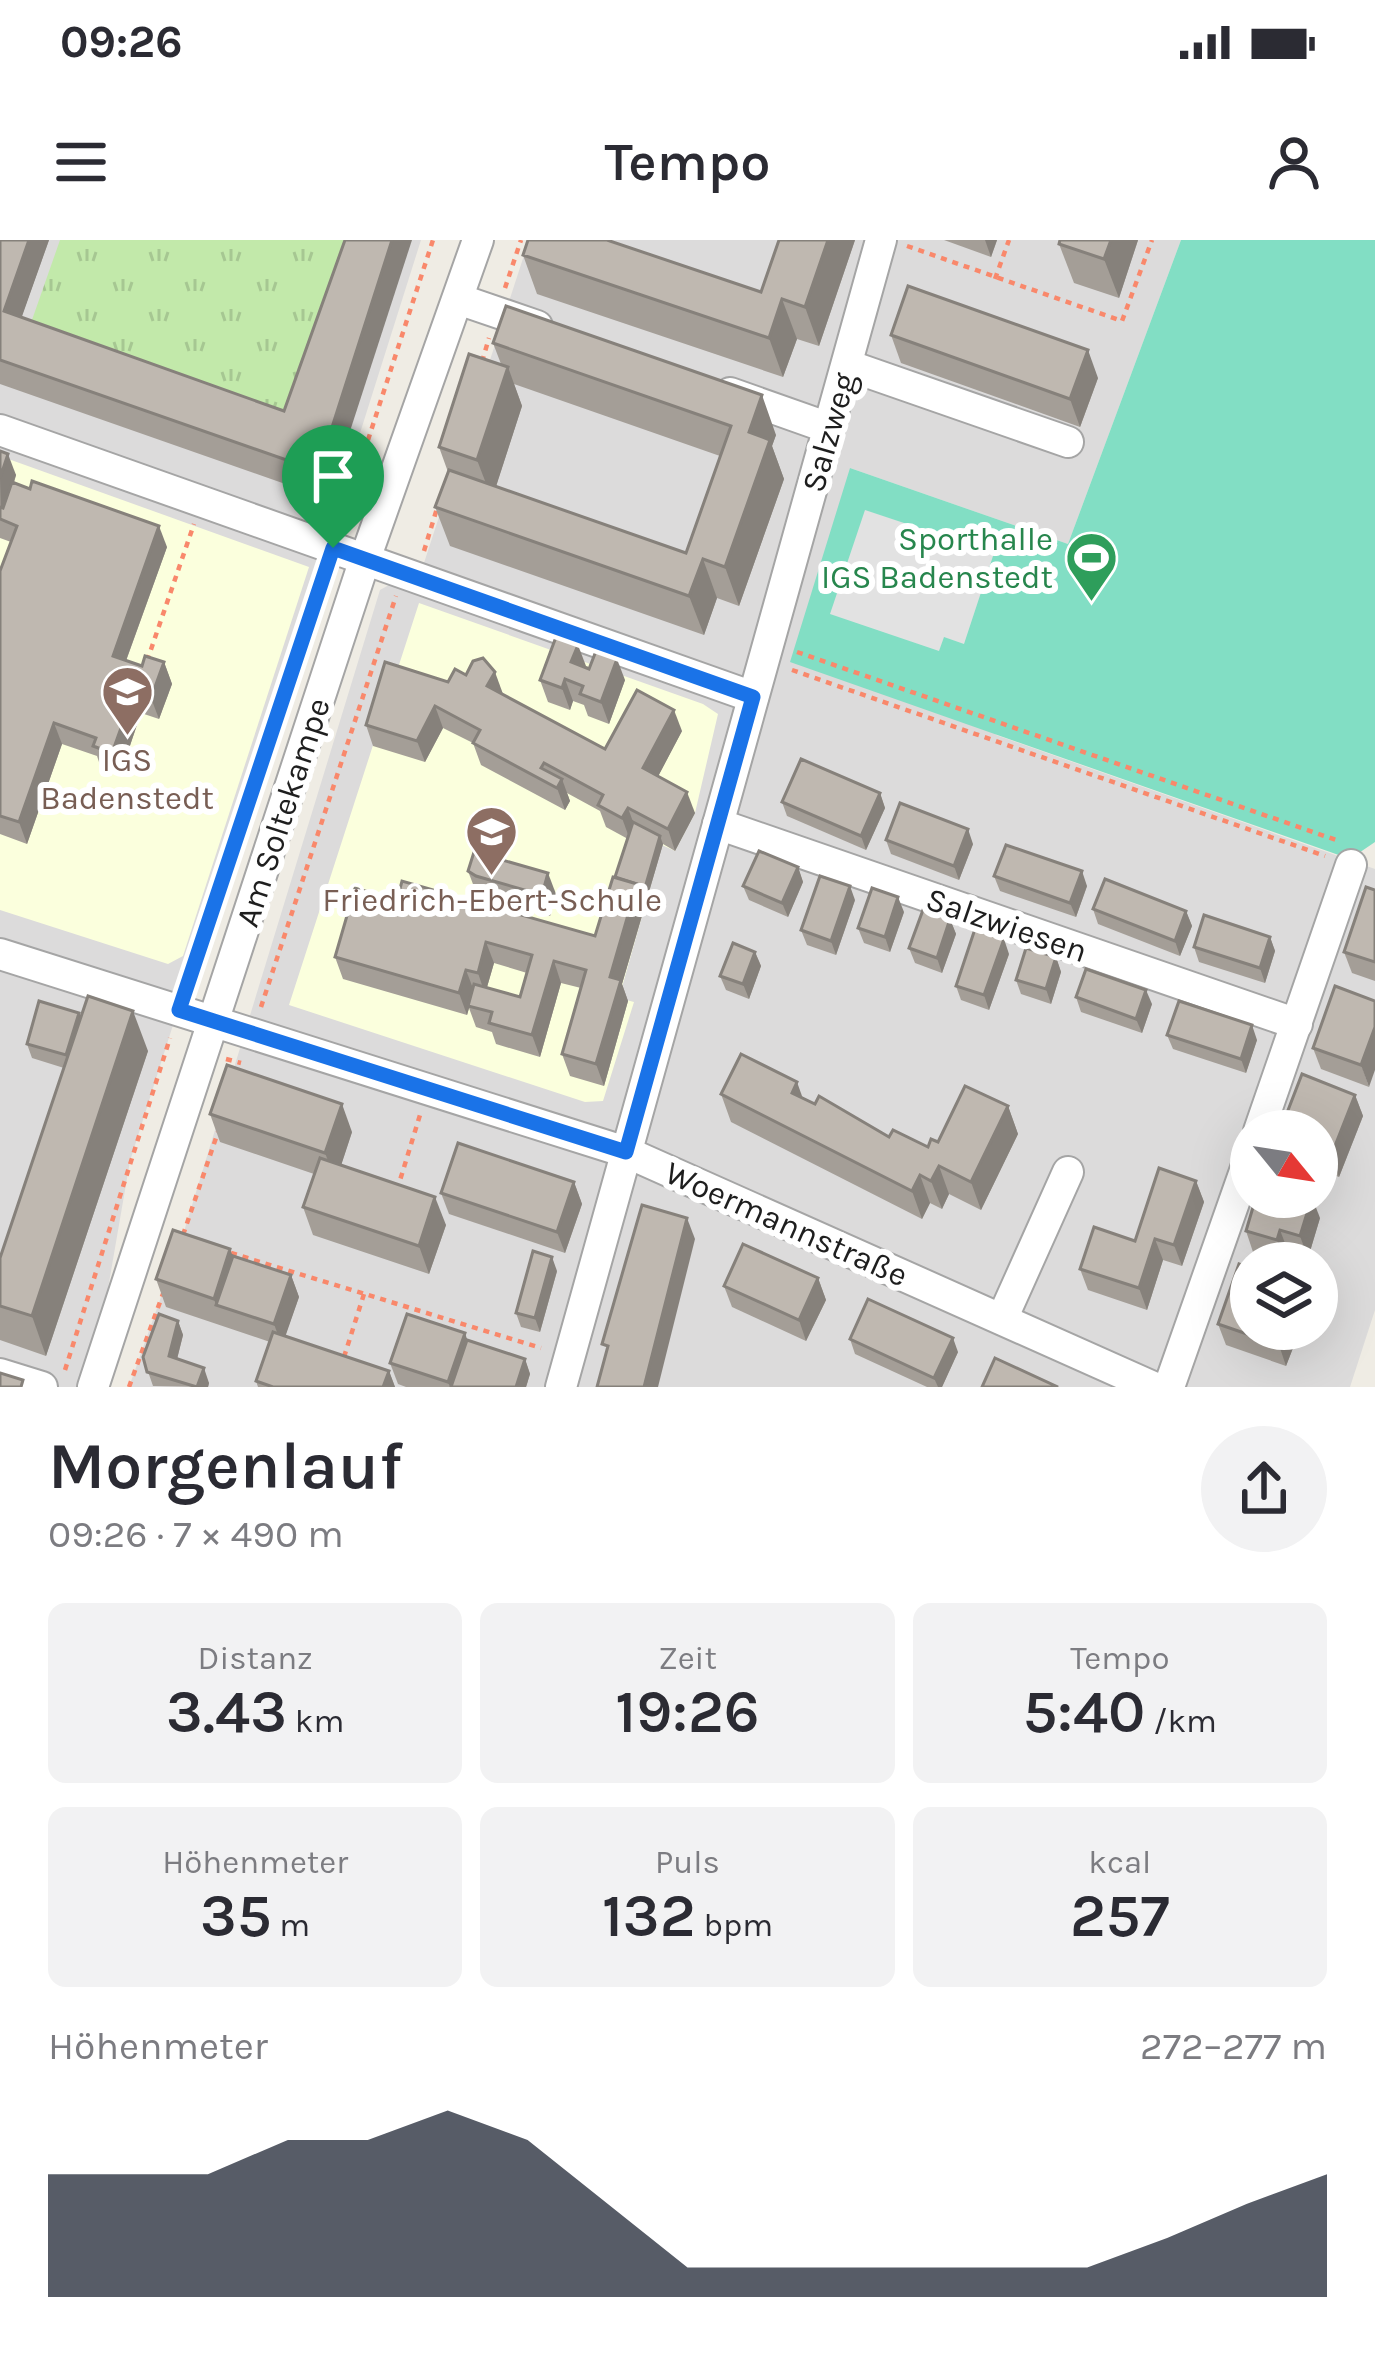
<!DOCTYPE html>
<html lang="de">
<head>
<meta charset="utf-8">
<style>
	body { margin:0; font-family:Karla,sans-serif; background:#f2f2f3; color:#2b2b33; height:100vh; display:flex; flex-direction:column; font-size:45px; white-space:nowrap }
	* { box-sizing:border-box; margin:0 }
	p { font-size:39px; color:#7c7c81 }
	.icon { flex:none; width:66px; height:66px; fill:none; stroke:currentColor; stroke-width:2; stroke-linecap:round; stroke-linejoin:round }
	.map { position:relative; height:1147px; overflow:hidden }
	.sheet { display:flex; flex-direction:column; background:#fff; flex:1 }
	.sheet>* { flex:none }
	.needle { width:78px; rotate:120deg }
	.fabs { position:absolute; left:1230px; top:870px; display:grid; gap:24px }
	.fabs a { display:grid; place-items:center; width:108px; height:108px; border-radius:50%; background:#fff; box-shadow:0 12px 48px #0002; font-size:60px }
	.pin { position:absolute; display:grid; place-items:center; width:102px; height:102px; color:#fff; margin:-123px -51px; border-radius:50% 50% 50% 0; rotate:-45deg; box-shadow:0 0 12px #0007 }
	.pin .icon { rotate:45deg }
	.round { display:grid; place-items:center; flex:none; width:126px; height:126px; border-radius:63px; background:#f2f2f3 }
	.head { display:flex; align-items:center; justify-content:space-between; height:204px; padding:0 48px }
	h1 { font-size:66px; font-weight:600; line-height:90px }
	.metrics { display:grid; grid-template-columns:repeat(3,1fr); gap:18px; height:204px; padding:12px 48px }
	.metrics div { display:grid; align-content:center; border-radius:18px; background:#f2f2f3; text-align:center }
	.metrics b { font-size:60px; font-weight:600 }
	.metrics small { font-size:33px; font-weight:400 }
	.metrics p { font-size:33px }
	.chart { height:336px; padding:24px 48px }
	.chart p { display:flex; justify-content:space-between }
	.chart svg { width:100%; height:216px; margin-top:12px; fill:#111827; opacity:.7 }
	.status { display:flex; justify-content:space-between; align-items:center; height:84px; padding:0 60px; background:#fff; direction:ltr }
	.status svg { height:33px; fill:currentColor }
	header { display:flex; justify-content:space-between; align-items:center; height:156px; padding:0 48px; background:#fff; font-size:54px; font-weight:600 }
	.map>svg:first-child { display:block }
	.residential { fill:#dcdbdb; fill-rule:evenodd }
	.education { fill:#fbffdd }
	.grass { fill:url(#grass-tufts) }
	.pitch { fill:#82dec4 }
	.parking { fill:#e2e2e2 }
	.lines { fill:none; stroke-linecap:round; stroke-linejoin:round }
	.minor-casing { stroke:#a5a5a5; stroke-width:34 }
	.path { stroke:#f9886b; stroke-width:4.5; stroke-dasharray:6 6; stroke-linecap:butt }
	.minor { stroke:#fff; stroke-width:30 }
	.wall { fill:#a49e97; fill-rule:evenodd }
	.shaded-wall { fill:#86817b }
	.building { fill:#bfb8b0; stroke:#86817b; stroke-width:3 }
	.route-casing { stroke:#fff; stroke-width:24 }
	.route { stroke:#1a73e8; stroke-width:15 }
	.labels { text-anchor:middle; stroke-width:12; stroke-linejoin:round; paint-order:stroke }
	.street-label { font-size:33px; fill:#1e1e1e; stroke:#fff }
	.leisure-label { font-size:33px; fill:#27864d; stroke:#fff; text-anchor:end }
	.education-label { font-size:33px; fill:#785e54; stroke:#fff }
</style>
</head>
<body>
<div class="status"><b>09:26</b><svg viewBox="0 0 49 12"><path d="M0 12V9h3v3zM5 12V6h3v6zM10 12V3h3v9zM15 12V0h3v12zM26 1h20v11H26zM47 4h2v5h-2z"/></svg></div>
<header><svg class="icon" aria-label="menu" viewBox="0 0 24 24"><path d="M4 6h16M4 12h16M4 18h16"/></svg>Tempo<svg class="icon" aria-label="person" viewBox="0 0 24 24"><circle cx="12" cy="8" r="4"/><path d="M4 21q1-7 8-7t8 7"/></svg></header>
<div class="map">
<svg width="1375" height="1147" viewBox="0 0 1375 1147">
	<defs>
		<pattern id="grass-tufts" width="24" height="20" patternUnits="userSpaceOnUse" patternTransform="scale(3)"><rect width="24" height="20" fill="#c2e9aa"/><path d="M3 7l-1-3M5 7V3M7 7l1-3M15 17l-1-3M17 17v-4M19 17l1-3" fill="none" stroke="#a6c792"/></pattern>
	</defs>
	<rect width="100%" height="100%" fill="#efece4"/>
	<g class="residential">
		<path d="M0,0H421L130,921L91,1147H0Z"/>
		<path d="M529,0H1181L1068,304L850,228L996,495L1375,629V1070L1350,1147H129L182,998L380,350L423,326ZM1251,891H1317V957H1251ZM1251,1023H1317V1089H1251Z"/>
	</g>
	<g class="education">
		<path d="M0,216L309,327L183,716L168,724L0,670Z"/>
		<path d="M419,363L703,464L718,474L695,573L675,611L662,605L619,758L634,762L603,861L585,862L289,765Z"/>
	</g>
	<path class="grass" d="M60,0H359L290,192L26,97Z"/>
	<path class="pitch" d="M1181,0H1375V602L1350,619L790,422L850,228L1068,304Z"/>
	<path class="parking" d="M865,270L994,313L964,404L944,397L939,411L830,374Z"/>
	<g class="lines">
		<defs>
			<g id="minor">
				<path d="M458,59L537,86"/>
				<path d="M847,125L1068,202"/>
				<path d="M730,153L829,188"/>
				<path d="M0,190L753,457"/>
				<path d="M718,584L1297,784"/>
				<path d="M0,714L626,912L1153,1147"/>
				<path d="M1259,891L1351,625"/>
				<path d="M1002,1079L1068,932"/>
				<path d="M0,1134L42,1147"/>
				<path d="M93,1147L365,319L478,0"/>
				<path d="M561,1147L881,0"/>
				<path d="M1169,1147L1251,914"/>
			</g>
		</defs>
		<use href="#minor" class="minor-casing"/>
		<g class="path">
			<path d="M907,6L1122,81L1152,0"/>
			<path d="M995,39L1009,0"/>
			<path d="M505,48L521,0"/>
			<path d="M482,122L489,98"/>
			<path d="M342,280L433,0"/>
			<path d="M424,311L438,265"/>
			<path d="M797,412L1336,600"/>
			<path d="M147,421L194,284"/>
			<path d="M792,430L1325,616"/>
			<path d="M187,747L324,337"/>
			<path d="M261,767L396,356"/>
			<path d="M226,819L241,823"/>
			<path d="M397,950L420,875"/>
			<path d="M183,995L218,892"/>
			<path d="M231,1013L541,1108"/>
			<path d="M344,1117L364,1054"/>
			<path d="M65,1130L170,798"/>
			<path d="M129,1147L164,1051"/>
		</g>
		<use href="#minor" class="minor"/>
	</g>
	<g class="wall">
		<path d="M0,0H49L21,78L284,171L345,0L328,259L0,144Z"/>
		<path d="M855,0L819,106L797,99L783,137L537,54L523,15L761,52Z"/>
		<path d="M944,0H997L991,17Z"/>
		<path d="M1138,0L1119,58L1074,43L1059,4Z"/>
		<path d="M891,95L1098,138L1080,187L901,123Z"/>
		<path d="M493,103L776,195L772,206L784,239L739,366L717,358L704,395L450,306L435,267L448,232L439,207L501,124ZM514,144L720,216L686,313L496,246L522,166Z"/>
		<path d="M0,211L16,235L14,243L167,307L126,421L142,426L164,422L172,444L159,479L141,473L120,535L101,528L97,516L62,504L27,604L0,594V331L11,302L0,298Z"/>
		<path d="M586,426L625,440L609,484L588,476L584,465L573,461L570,470L548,462L540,440Z"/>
		<path d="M466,435L605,509L682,491L658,536L695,573L675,611L663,604L622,744L628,761L604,846L570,836L562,814L581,748L561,743L540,817L496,804L492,792L476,787L469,768L467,775L343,739L335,717L397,660L595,696L628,599L606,587L600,571L567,553L570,561L565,570L481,525L473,503L443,488L425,522L373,506L366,485ZM494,723L527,733L520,757L487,747Z"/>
		<path d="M880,553L885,568L866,610L787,576L782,562Z"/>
		<path d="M886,600L973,604L959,640L891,614Z"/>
		<path d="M798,627L803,642L788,677L749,660L743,646Z"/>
		<path d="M468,631L556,654L550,676L484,658L476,652Z"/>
		<path d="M994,636L1087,646L1076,677L1000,651Z"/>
		<path d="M1375,650V741L1352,733L1344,712Z"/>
		<path d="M855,660L836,715L807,705L801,690Z"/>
		<path d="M1093,669L1186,671L1192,686L1180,716L1098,684Z"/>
		<path d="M904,672L890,712L864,703L858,688Z"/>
		<path d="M950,679L956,694L942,733L915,723L909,708Z"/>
		<path d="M1270,697L1275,711L1265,743L1199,722L1194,707Z"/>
		<path d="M755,712L761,726L749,759L726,750L720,736Z"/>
		<path d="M1009,714L989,770L961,760L956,746Z"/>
		<path d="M1056,717L1061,732L1051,764L1021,754L1016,740Z"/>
		<path d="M1335,746L1369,847L1321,829L1313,808Z"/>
		<path d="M1076,757L1152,764L1142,793L1081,772Z"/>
		<path d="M79,773L81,779L148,811L46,1116L0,1100V1018L64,828L32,818L27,804Z"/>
		<path d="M1167,795L1257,800L1246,833L1173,809Z"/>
		<path d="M721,854L803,858L889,897L928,907L1008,866L1018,894L981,970L949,954L942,969L930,963L922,979L731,882Z"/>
		<path d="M1355,855L1363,876L1339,937L1317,929V891Z"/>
		<path d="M210,874L352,892L341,925L446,985L429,1034L313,995L303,967L314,934L220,902Z"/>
		<path d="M1196,941L1204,962L1182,1026L1163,1020L1147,1070L1088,1050L1080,1029L1135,1001Z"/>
		<path d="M574,942L582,964L565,1013L449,974L441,953Z"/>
		<path d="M1320,978L1308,1018L1288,1011L1285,1022L1253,1012L1246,991Z"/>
		<path d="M233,1016L291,1035L299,1057L285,1096L389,1131L395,1147H258L256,1141L270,1102L166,1067L156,1039Z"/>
		<path d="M557,1031L540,1092L521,1087L516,1073Z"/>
		<path d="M818,1038L826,1060L806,1101L732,1067L724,1046Z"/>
		<path d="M178,1081L183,1095L177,1119L209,1143L208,1147L153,1146L143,1117Z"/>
		<path d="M1218,1084L1251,1089H1286L1293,1108L1286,1126L1226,1105Z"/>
		<path d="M850,1099L958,1112L942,1147H927L855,1114Z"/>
		<path d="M467,1100L525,1119L530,1134L526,1147H406L398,1144L390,1123Z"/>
	</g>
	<g class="shaded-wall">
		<path d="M29,0H49L14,99L4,71Z"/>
		<path d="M392,0H412L328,259L318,231Z"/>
		<path d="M828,0H855L819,106L805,67Z"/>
		<path d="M985,0H997L991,17Z"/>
		<path d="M1111,0H1138L1119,58L1104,19Z"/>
		<path d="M782,59L797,99L783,137L769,98Z"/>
		<path d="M1088,110L1098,138L1080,187L1070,159Z"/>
		<path d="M508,127L522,166L492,259L477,220Z"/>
		<path d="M762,155L776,195L772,206L784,239L739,366L725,327L749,192Z"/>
		<path d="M8,214L16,235L1,280L0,238Z"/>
		<path d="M159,286L167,307L120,437L113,416Z"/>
		<path d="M703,319L717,358L704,395L689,356Z"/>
		<path d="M578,405L586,426L579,444L571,422Z"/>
		<path d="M617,419L625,440L609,484L601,462Z"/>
		<path d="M164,422L172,444L159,479L151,458Z"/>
		<path d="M495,432L503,454L487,446Z"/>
		<path d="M565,439L573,461L570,470L562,448Z"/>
		<path d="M134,452L141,473L120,535L112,513Z"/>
		<path d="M435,466L443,488L425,522L417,501Z"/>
		<path d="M674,470L682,491L651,550L643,528Z"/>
		<path d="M54,483L62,504L27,604L19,582Z"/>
		<path d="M562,539L570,561L565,570L557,548Z"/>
		<path d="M687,552L695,573L675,611L668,589Z"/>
		<path d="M880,553L885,568L866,610L861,596Z"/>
		<path d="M628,568L636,590L630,600L622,578Z"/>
		<path d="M968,589L973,604L959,640L954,626Z"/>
		<path d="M660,596L663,604L622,744L628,761L604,846L596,824L610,737L637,644Z"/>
		<path d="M798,627L803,642L788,677L782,663Z"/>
		<path d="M1082,631L1087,646L1076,677L1070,663Z"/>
		<path d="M548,633L556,654L550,676L542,655Z"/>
		<path d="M850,646L855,660L836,715L831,701Z"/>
		<path d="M898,657L904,672L890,712L885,697Z"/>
		<path d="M1186,671L1192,686L1180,716L1175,701Z"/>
		<path d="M950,679L956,694L942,733L937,718Z"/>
		<path d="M1270,697L1275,711L1265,743L1260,728Z"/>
		<path d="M1004,699L1009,714L989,770L984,755Z"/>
		<path d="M486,702L494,723L485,754L478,733Z"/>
		<path d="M755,712L761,726L749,759L743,744Z"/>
		<path d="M1056,717L1061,732L1051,764L1046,749Z"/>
		<path d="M554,721L561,743L540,817L532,795Z"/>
		<path d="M466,730L474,751L467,775L459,753Z"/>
		<path d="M1146,750L1152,764L1142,793L1136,779Z"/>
		<path d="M133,771L148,811L46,1116L32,1076Z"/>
		<path d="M79,773L84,788L71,830L66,815Z"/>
		<path d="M1252,785L1257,800L1246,833L1241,819Z"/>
		<path d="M1375,787V830L1369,847L1361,825Z"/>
		<path d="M797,842L807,870L792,853Z"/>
		<path d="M1355,855L1363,876L1339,937L1331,916Z"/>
		<path d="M342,864L352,892L336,941L325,913Z"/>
		<path d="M1008,866L1018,894L981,970L971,942Z"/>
		<path d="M939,926L949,954L942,969L931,941Z"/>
		<path d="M920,935L930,963L922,979L912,951Z"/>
		<path d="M1196,941L1204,962L1182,1026L1174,1005Z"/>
		<path d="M574,942L582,964L565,1013L557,992Z"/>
		<path d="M435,957L446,985L429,1034L419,1006Z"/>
		<path d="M1312,957L1320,978L1308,1018L1300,996Z"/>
		<path d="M687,978L695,999L658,1147H644Z"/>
		<path d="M1280,990L1288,1011L1285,1022L1277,1000Z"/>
		<path d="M1155,999L1163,1020L1147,1070L1139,1048Z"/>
		<path d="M230,1009L241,1037L216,1065L214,1059Z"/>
		<path d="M552,1017L557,1031L540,1092L535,1078Z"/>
		<path d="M291,1035L299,1057L282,1106L274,1084Z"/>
		<path d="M818,1038L826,1060L806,1101L799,1080Z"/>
		<path d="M178,1081L183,1095L174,1131L169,1116Z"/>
		<path d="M1284,1089L1293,1108L1286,1126L1279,1105Z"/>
		<path d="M465,1093L472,1114L461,1147H450L448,1142Z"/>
		<path d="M953,1098L958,1112L942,1147H938L934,1138Z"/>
		<path d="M525,1119L530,1134L526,1147H516Z"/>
		<path d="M204,1128L209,1143L208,1147H197Z"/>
		<path d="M389,1131L395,1147H383Z"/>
	</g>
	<g class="building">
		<path d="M0,0H29L4,71L284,171L345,0H392L318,231L0,120Z"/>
		<path d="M528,0H607L761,52L779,0H828L805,67L782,59L769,98L523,15Z"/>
		<path d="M1060,0H1111L1104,19L1059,4Z"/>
		<path d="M908,46L1088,110L1070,159L891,95Z"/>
		<path d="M506,66L762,155L749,192L770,200L725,327L703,319L689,356L435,267L449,230L686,313L731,186L493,103Z"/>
		<path d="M469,114L508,127L477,220L439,207Z"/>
		<path d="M0,211L8,214L0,238Z"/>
		<path d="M32,241L159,286L113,416L142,426L145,416L164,422L151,458L134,452L112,513L93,506L96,498L54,483L19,582L0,576V331L17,286L0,279V267L3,268L12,242L30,249Z"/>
		<path d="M556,397L578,405L571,422L589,429L596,411L617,419L601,462L580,454L583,446L565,439L562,448L540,440Z"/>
		<path d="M483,418L495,432L487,446L605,509L637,450L674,470L643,528L687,552L668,589L628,568L622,578L598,565L603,555L544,523L541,528L562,539L557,548L473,503L480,490L435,466L417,501L366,485L385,422L448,442L455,429L466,435L473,421Z"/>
		<path d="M801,519L880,553L861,596L782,562Z"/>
		<path d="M900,563L968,589L954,626L886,600Z"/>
		<path d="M633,582L660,596L642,658L637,644L615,637Z"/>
		<path d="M1006,605L1082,631L1070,663L994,636Z"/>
		<path d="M759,611L798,627L782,663L743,646Z"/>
		<path d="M474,612L548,633L542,655L476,636L468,631Z"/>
		<path d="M820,636L850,646L831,701L801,690Z"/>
		<path d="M613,637L637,644L610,737L621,740L596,824L562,814L586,730L554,721L532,795L489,783L492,772L468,766L474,744L520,757L532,715L486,702L478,733L466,730L459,753L335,717L355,648L397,660L402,641L595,696Z"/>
		<path d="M1105,639L1186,671L1175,701L1093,669Z"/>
		<path d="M1366,647L1375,650V722L1344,712Z"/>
		<path d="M872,648L898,657L885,697L858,688Z"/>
		<path d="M923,670L950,679L937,718L909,708Z"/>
		<path d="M1204,675L1270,697L1260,728L1194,707Z"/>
		<path d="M975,689L1004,699L984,755L956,746Z"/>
		<path d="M733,703L755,712L743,744L720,736Z"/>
		<path d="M1026,708L1056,717L1046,749L1016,740Z"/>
		<path d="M1086,729L1146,750L1136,779L1076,757Z"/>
		<path d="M1335,746L1375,761V787L1361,825L1313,808Z"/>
		<path d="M88,756L133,771L32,1076L0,1066V1018Z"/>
		<path d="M39,761L79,773L66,815L27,804Z"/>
		<path d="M1179,761L1252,785L1241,819L1167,795Z"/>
		<path d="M741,814L797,842L792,853L815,864L819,856L889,897L893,890L928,907L931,899L938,902L965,846L1008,866L971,942L939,926L931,941L920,935L912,951L721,854Z"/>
		<path d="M227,825L342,864L325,913L210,874Z"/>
		<path d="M1302,834L1355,855L1331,916L1317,910V891H1280Z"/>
		<path d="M458,903L574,942L557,992L441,953Z"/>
		<path d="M320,918L435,957L419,1006L303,967Z"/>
		<path d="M1159,928L1196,941L1174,1005L1155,999L1139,1048L1080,1029L1094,987L1135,1001Z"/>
		<path d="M1256,957H1312L1300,996L1280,990L1277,1000L1246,991Z"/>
		<path d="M642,965L687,978L644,1147H597L608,1106L602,1104Z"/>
		<path d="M173,990L230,1009L214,1059L156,1039Z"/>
		<path d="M743,1004L818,1038L799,1080L724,1046Z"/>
		<path d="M533,1011L552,1017L535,1078L516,1073Z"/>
		<path d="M233,1016L291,1035L274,1084L216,1065Z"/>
		<path d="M1239,1024L1251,1028V1089H1284L1279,1105L1218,1084Z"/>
		<path d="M868,1059L953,1098L934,1138L850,1099Z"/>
		<path d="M159,1074L178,1081L169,1116L204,1128L197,1147L147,1132L143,1117Z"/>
		<path d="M407,1074L465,1093L448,1142L390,1123Z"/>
		<path d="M273,1092L389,1131L383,1147H273L256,1141Z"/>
		<path d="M467,1100L525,1119L516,1147H451Z"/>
		<path d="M995,1118L1058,1147H982Z"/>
		<path d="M0,1133L23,1140L21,1147H0Z"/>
	</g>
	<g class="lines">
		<defs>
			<path id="route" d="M333,308L753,457L626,912L179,770Z"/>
		</defs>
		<use href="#route" class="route-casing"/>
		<use href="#route" class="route"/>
	</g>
	<defs>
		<symbol id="stadium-pin" viewBox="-11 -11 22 30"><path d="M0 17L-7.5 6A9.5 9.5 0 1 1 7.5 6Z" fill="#2e9e5b" stroke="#fff"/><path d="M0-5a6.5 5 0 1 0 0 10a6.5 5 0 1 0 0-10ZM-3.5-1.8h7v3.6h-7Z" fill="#fff"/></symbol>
		<symbol id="school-pin" viewBox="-11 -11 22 30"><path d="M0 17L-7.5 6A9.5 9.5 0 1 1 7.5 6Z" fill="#8d6e63" stroke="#fff"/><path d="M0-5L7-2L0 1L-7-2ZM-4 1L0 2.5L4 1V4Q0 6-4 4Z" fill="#fff"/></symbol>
	</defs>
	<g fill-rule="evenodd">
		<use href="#stadium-pin" x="1062" y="288" width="59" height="81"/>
		<use href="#school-pin" x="98" y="422" width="59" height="81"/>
		<use href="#school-pin" x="462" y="562" width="59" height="81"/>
	</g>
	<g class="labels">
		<g class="street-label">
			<text transform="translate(828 192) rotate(-74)" y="12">Salzweg</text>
			<text transform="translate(282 572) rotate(-72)" y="12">Am Soltekampe</text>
			<text transform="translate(1007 684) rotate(19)" y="12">Salzwiesen</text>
			<text transform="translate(787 983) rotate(24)" y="12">Woermannstraße</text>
		</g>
		<g class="leisure-label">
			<text x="1053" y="310">Sporthalle<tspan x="1053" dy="38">IGS Badenstedt</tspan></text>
		</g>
		<g class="education-label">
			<text x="127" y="531">IGS<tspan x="127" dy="38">Badenstedt</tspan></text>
			<text x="492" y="671">Friedrich-Ebert-Schule</text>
		</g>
	</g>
</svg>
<div class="fabs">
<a><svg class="needle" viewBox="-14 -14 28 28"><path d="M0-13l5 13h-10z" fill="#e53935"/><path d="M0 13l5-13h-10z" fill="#7c7c81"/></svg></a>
<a><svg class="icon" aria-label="layers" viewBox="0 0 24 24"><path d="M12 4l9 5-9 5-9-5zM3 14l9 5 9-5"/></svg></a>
</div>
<div class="pin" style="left:333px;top:308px;background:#1e9e55"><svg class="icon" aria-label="arrive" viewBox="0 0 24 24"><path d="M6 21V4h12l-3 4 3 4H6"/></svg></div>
</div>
<section class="sheet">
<div class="head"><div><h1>Morgenlauf</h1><p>09:26 · 7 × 490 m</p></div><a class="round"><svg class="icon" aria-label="share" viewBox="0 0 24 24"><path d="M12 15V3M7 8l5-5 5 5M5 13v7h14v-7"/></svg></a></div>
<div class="metrics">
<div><p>Distanz</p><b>3.43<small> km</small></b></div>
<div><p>Zeit</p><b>19:26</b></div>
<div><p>Tempo</p><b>5:40<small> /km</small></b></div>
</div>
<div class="metrics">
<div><p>Höhenmeter</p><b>35<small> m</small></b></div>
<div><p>Puls</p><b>132<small> bpm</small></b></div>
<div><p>kcal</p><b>257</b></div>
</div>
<div class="chart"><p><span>Höhenmeter</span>272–277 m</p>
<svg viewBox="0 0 160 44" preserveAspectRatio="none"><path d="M0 44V19L10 19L20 19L30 12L40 12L50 6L60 12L70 25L80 38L90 38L100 38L110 38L120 38L130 38L140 32L150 25L160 19V44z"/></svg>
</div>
</section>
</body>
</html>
